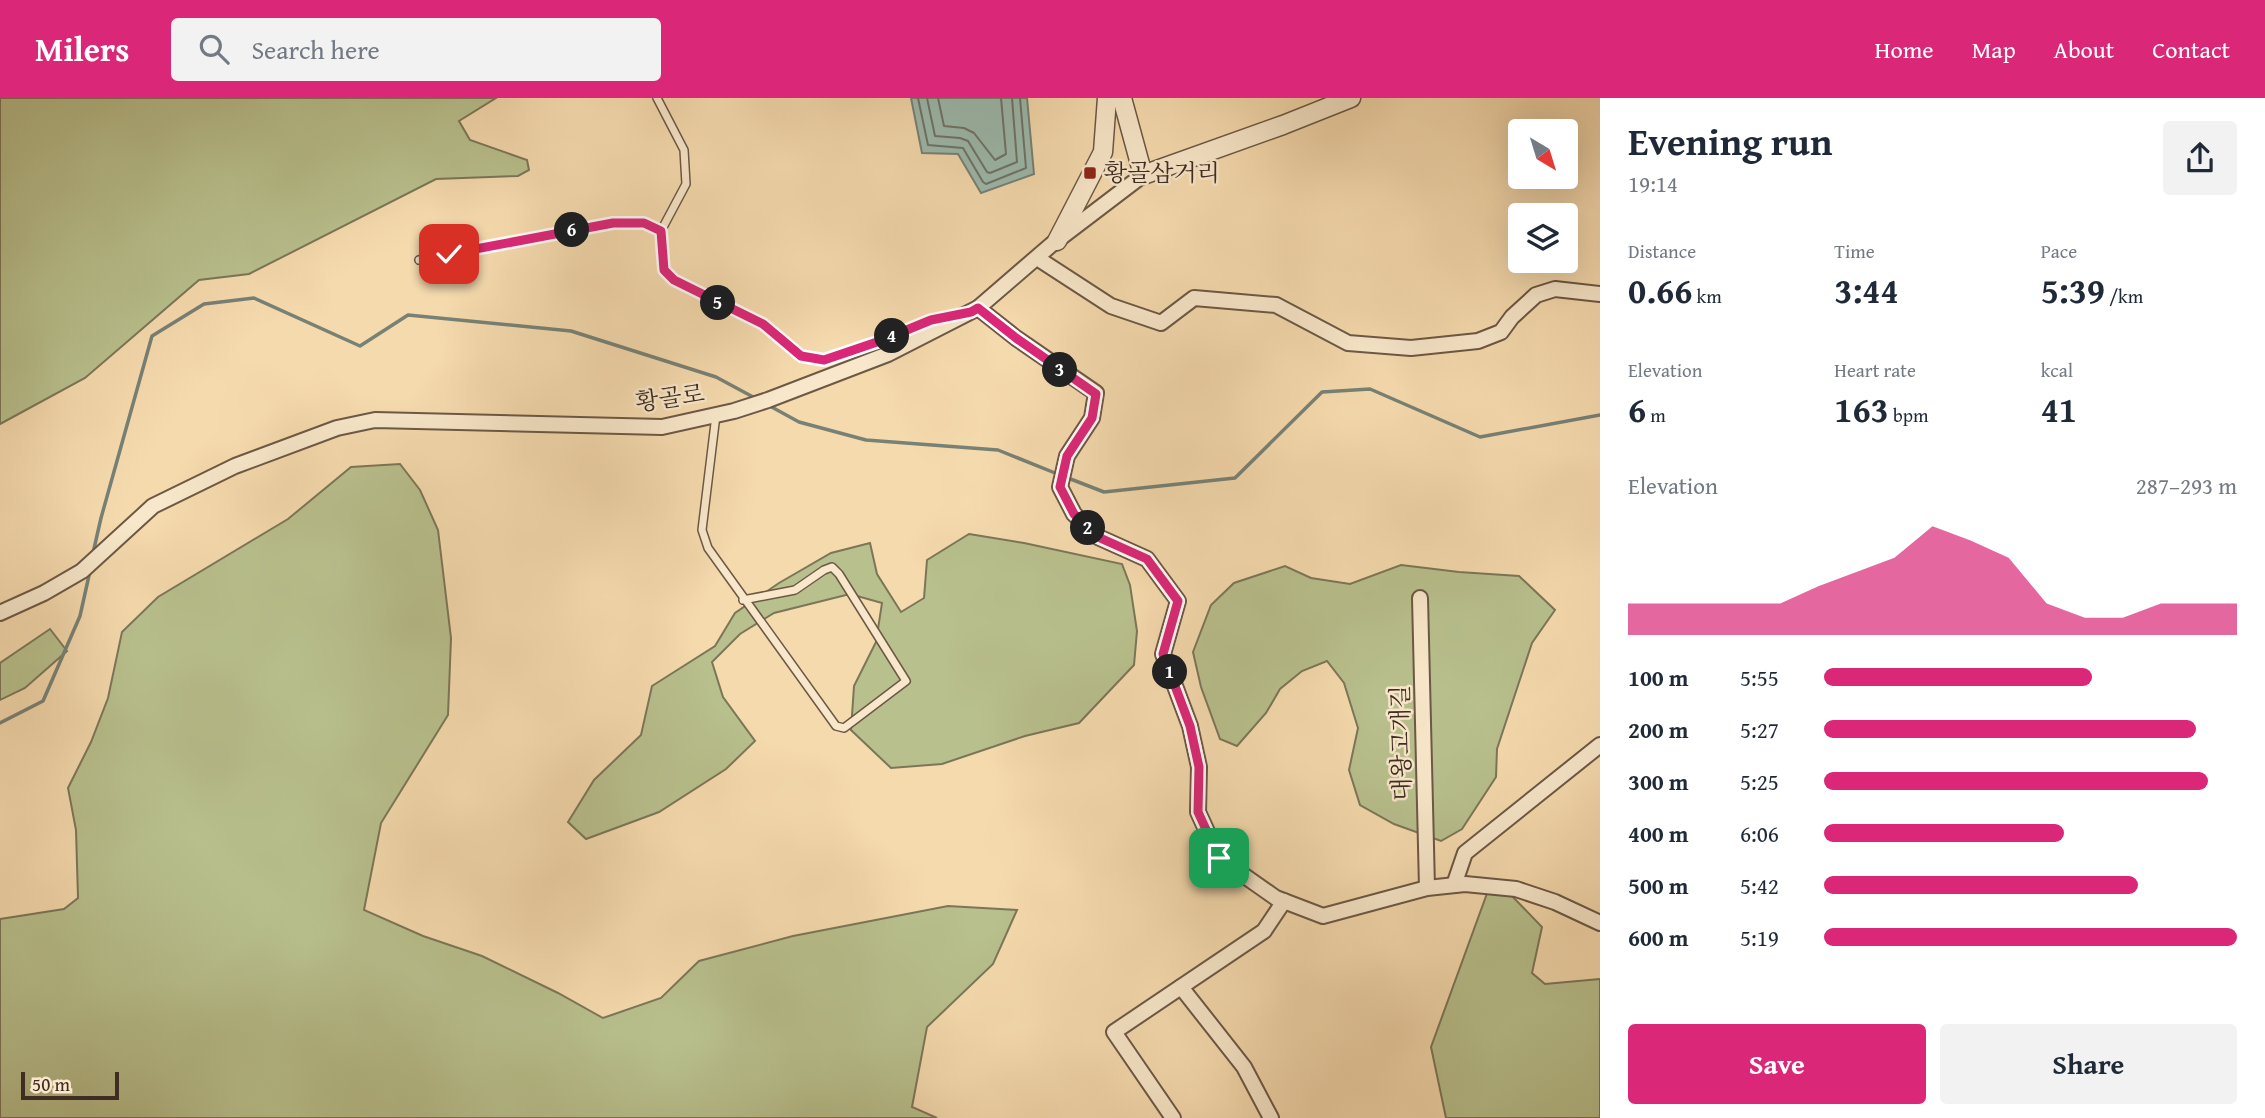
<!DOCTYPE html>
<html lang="en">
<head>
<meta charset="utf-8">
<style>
	body { margin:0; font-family:"Gentium Book Plus","Noto Serif KR",serif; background:#f2f2f3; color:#1f2937; height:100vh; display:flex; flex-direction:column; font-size:26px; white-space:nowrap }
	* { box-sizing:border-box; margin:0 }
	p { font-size:23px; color:#747a83 }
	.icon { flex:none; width:38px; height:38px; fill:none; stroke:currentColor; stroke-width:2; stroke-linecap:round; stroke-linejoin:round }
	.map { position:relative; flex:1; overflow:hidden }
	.details { display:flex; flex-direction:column; background:#fff; width:665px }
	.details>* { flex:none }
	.needle { width:46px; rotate:142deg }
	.buttons { position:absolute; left:1508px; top:21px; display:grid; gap:14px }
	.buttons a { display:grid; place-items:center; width:70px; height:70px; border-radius:7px; background:#fff; box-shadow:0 7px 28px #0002; font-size:35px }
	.scale { position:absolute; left:21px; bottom:18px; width:98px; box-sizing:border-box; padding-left:7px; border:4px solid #3f2c22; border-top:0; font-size:19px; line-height:24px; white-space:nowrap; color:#3f2c22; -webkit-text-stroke:5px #f8e7ca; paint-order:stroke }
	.pin { position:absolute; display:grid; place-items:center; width:60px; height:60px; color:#fff; margin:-30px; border-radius:14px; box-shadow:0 4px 10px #0006 }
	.km { position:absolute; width:35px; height:35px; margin:-18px; border-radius:50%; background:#222; color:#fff; font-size:19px; line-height:35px; text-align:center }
	.round { display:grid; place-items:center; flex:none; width:74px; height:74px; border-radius:7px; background:#f2f2f3 }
	.head { display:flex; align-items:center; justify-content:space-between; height:119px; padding:0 28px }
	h1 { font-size:38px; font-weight:700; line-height:52px }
	.stats { display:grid; grid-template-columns:repeat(3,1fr); gap:10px; height:119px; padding:7px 28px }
	.stats div { display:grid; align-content:center }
	.stats b { font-size:35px; font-weight:700 }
	.stats small { font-size:19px; font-weight:400 }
	.stats p { font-size:19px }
	.chart { height:196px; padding:14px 28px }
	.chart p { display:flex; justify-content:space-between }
	.chart svg { width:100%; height:126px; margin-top:7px; fill:#db2777; opacity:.7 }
	.action { display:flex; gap:14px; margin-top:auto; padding:14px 28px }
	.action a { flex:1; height:80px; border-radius:7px; background:#db2777; color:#fff; font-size:28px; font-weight:700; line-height:80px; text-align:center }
	.action a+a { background:#f2f2f3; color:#1f2937 }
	ul { padding:0 28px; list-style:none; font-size:23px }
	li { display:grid; grid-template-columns:112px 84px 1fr; align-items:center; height:52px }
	li i { height:18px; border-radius:9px; background:#db2777 }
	header { display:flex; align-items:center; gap:42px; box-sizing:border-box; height:98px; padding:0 35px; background:#db2777; color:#fff }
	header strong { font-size:33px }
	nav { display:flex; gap:38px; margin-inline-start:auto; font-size:24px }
	.search { width:490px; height:63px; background:#f2f2f3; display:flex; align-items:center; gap:18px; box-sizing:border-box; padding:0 24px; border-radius:7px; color:#747a83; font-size:26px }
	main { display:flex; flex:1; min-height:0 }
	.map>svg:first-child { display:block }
	.green { fill:#b8c08d; stroke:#7c7658; stroke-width:2 }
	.water { fill:#9cbaae; stroke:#778176; stroke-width:2 }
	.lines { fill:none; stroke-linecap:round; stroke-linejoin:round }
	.shore { stroke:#6e7368; stroke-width:2 }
	.stream { stroke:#778176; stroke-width:3.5 }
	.service-casing { stroke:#6c5845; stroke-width:10 }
	.minor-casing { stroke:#6c5845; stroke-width:18 }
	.tertiary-casing { stroke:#6c5845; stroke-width:21 }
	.service { stroke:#f8e7ca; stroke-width:7 }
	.minor { stroke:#f8e7ca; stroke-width:14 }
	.tertiary { stroke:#f8e7ca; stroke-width:18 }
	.route-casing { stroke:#fff; stroke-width:14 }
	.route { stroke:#db2777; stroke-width:9 }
	.poi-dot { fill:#8f2418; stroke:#f8e7ca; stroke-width:2.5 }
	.labels { text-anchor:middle; stroke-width:5; stroke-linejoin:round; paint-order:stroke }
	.poi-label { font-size:24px; fill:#3f2c22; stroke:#f8e7ca; text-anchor:start }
	.street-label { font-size:24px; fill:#3f2c22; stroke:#f8e7ca }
</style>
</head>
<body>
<header>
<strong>Milers</strong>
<div class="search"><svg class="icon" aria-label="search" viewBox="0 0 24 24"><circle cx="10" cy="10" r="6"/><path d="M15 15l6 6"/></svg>Search here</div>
<nav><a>Home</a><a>Map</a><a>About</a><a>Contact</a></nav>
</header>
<main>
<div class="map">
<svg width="1600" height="1020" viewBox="0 0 1600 1020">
	<rect width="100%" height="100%" fill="#f5daae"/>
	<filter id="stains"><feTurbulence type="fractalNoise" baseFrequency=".00286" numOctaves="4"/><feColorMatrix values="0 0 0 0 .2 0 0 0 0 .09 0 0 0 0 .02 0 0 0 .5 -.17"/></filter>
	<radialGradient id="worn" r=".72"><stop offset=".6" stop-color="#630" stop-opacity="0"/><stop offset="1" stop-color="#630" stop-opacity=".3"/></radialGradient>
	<g class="green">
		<path d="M0,0H496L459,23L470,42L527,62L529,72L518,78L436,81L249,176L199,182L85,280L0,326Z"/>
		<path d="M400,366L420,392L438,432L451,540L448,617L381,725L364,812L423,838L482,858L558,895L603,920L661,900L699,863L793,838L948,808L1017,812L993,866L927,929L912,1009L937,1020H0V821L64,811L78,800L76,732L68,690L91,644L108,600L122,534L158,499L288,421L351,369Z"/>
		<path d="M969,436L1024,445L1122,466L1130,487L1137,533L1134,567L1079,625L1025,638L942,666L891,670L851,632L854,588L876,544L882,505L850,496L774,515L740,536L712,564L723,599L755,643L726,671L659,714L586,741L568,724L594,682L641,637L652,588L715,548L735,515L779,485L831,455L870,445L877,476L901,514L924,500L927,462Z"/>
		<path d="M1401,467L1459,474L1519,478L1555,512L1532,545L1497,651L1496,679L1462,731L1441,743L1394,726L1360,707L1349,672L1358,630L1344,585L1327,563L1302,573L1280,591L1266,615L1237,648L1220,641L1201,589L1193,554L1211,507L1234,485L1285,468L1311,480L1350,486Z"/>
		<path d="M50,531L67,553L25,590L0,602V565Z"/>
		<path d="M1489,790L1512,798L1542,829L1532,875L1545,886L1600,881V1020H1446L1431,949Z"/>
	</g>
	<path class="water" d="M911,0H1027L1034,76L981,95L958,56L922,55Z"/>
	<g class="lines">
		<g class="shore">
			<path d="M918,0L928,47L963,50L983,84L986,86L1026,70L1020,0"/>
			<path d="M927,0L935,38L960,40L968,43L987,74L990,75L1017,64L1012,0"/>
			<path d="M938,0L944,28L964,30L974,35L995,62L1006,56L1001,0"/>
		</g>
		<g class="stream">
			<path d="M768,307L799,324L866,342L998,352L1060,377"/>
			<path d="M1068,380L1104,394L1235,380L1322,294L1370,291L1480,339L1600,317"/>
			<path d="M93,455L101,420L152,238L204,206L254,200L360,248L408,217L571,233L716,279L755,300"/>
			<path d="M0,625L43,603L80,518L90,473"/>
		</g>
		<defs>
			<g id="service">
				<path d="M657,0L684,52L686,86L661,133"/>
				<path d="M419,162L531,139L613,125H644L661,133L664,172L674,182L763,226L801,258L824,262L880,243L931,222L952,218"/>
				<path d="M716,317L702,432L708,450L836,628L844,630L906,583L839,476L832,469L824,472L795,492L743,502"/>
			</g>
			<g id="minor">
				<path d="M1037,160L1111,208L1161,225L1194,200L1276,207L1348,245L1411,250L1478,243L1501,234L1512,219L1536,197L1555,191L1600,196"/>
				<path d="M978,210L1016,240L1096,295L1092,320L1067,358L1060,389L1074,416L1098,439L1147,461L1178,503L1163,556L1190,628L1199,669L1198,714L1219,760L1276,800L1323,818L1427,790L1465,786L1516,791L1555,804L1600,825"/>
				<path d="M1420,500L1427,790"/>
				<path d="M0,515L44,495L82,473L153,408L235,368L337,330L375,322L662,329L734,313L768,302L888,256L978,210L1051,147L1143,77"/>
				<path d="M1454,787L1465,755L1600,647"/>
				<path d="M1181,889L1244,969L1271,1020"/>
				<path d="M1173,1020L1114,934L1264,833L1284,803"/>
			</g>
			<g id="tertiary">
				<path d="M1122,0L1143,77L1283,27L1351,0"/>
				<path d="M1057,143L1103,54L1107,0"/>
			</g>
		</defs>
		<use href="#service" class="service-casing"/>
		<use href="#minor" class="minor-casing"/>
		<use href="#tertiary" class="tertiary-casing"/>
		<use href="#service" class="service"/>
		<use href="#minor" class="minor"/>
		<use href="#tertiary" class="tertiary"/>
	</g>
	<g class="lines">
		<defs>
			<path id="route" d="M449,156L613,125H644L661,133L664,172L674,182L763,226L801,258L824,262L880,243L931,222L971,214L978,210L1016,240L1096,296L1092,320L1067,358L1060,389L1074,416L1098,439L1147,461L1178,503L1163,556L1190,628L1199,669L1198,714L1219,760"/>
		</defs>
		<use href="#route" class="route-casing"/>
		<use href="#route" class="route"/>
	</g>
	<rect class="poi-dot" x="1083" y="68" width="14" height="14" rx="3.5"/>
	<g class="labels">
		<g class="poi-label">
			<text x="1104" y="83">황골삼거리</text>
		</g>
		<g class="street-label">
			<text transform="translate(670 300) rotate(-8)" y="8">황골로</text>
			<text transform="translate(1401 645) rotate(-91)" y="8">대왕고개길</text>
		</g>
	</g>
	<rect width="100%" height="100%" filter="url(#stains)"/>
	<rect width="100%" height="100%" fill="url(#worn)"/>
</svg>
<div class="buttons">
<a><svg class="needle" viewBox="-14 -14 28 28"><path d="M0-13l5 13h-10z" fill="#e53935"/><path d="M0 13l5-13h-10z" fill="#747a83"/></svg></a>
<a><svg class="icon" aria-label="layers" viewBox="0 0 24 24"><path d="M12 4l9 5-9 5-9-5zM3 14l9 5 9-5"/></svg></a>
</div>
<div class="scale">50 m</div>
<div class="pin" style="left:1219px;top:760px;background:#1e9e55"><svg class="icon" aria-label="arrive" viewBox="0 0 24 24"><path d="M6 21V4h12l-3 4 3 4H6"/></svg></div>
<div class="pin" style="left:449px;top:156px;background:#d93025"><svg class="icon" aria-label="check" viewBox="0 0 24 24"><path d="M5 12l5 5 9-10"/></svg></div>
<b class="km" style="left:1170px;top:574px">1</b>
<b class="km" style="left:1088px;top:430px">2</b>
<b class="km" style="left:1060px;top:272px">3</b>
<b class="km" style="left:892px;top:238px">4</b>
<b class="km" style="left:718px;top:205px">5</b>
<b class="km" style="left:572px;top:132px">6</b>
</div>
<section class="details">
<div class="head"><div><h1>Evening run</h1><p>19:14</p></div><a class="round"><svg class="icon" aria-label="share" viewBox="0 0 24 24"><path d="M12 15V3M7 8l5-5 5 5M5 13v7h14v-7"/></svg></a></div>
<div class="stats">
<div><p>Distance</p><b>0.66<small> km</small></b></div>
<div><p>Time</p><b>3:44</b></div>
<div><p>Pace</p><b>5:39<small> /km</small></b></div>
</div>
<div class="stats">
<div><p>Elevation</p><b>6<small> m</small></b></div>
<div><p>Heart rate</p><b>163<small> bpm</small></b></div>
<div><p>kcal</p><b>41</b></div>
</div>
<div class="chart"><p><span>Elevation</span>287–293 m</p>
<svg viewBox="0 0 160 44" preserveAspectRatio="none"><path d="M0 44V33L10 33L20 33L30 33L40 33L50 27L60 22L70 17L80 6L90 11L100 17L110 33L120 38L130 38L140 33L150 33L160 33V44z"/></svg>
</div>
<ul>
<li><b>100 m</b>5:55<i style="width:65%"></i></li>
<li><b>200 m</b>5:27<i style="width:90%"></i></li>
<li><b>300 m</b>5:25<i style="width:93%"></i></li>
<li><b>400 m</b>6:06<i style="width:58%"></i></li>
<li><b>500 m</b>5:42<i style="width:76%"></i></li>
<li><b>600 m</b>5:19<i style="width:100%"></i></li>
</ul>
<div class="action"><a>Save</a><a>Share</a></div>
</section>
</main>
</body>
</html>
